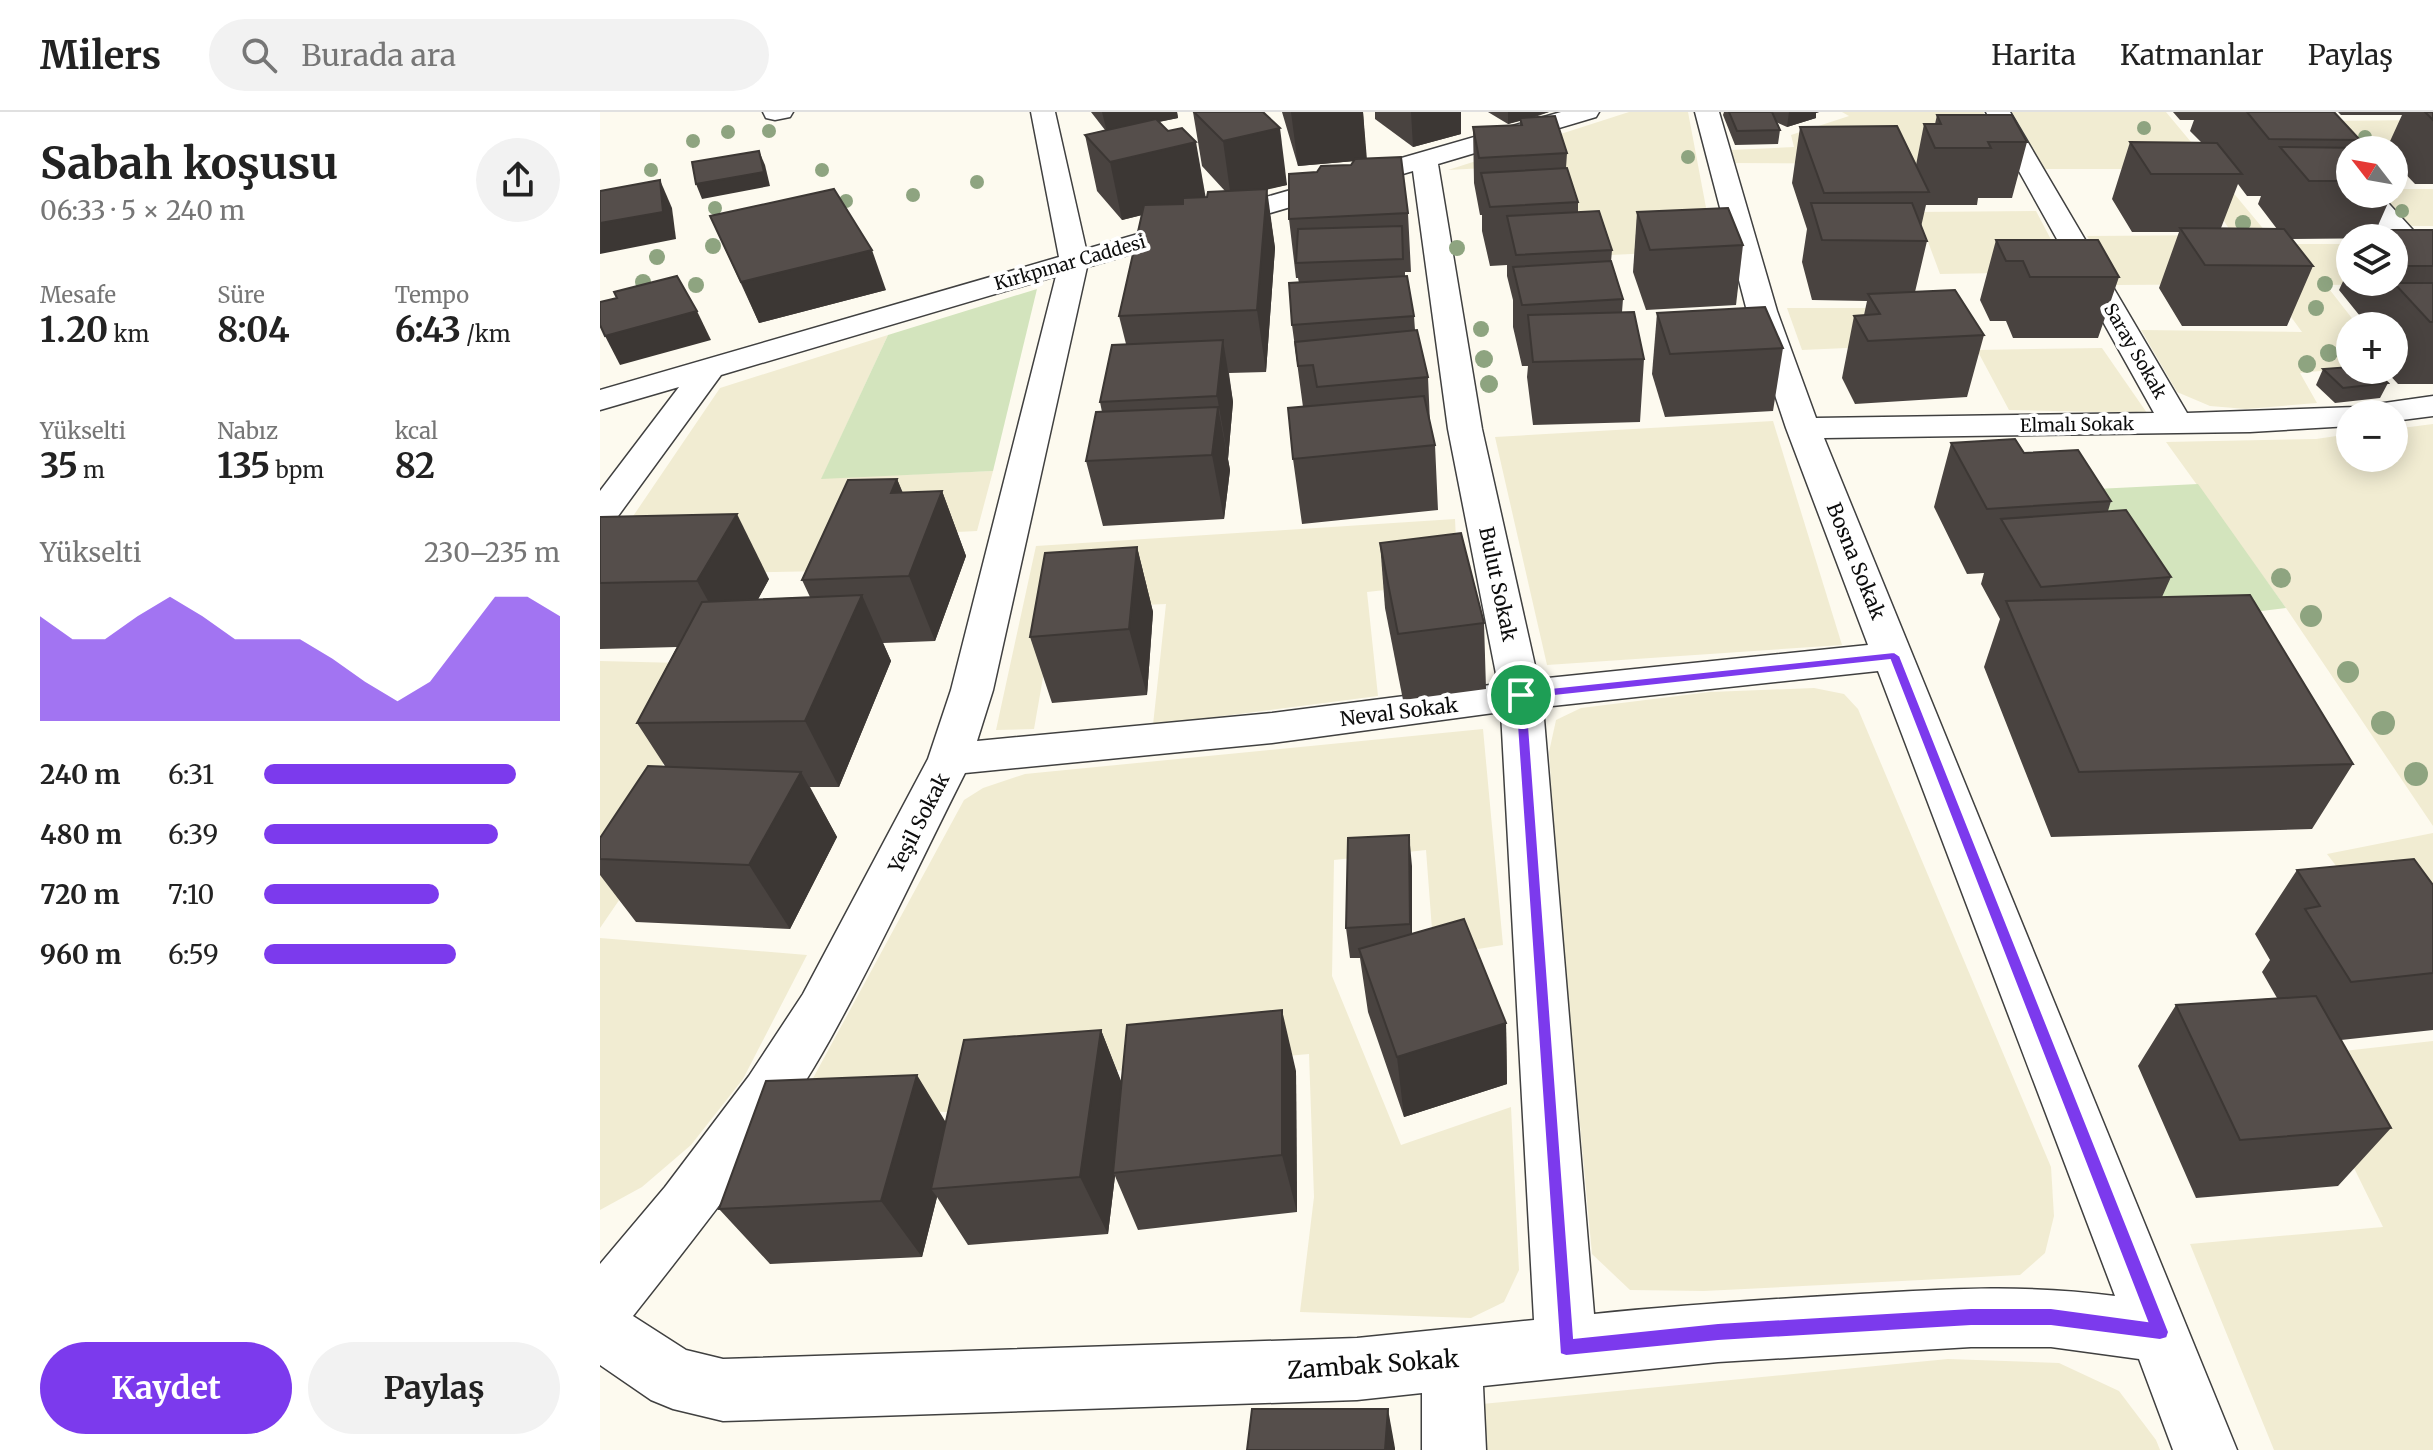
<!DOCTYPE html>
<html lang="tr">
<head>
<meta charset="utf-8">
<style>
	body { margin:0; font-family:Merriweather,serif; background:#f2f2f2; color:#222; height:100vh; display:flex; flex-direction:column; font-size:30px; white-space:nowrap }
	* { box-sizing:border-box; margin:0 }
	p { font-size:26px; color:#767676 }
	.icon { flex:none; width:44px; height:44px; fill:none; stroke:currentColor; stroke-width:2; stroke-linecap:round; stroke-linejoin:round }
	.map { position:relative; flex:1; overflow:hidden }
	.side { display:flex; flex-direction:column; background:#fff; width:600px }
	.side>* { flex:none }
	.needle { width:52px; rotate:301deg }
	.controls { position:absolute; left:1736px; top:24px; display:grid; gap:16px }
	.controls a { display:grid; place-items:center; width:72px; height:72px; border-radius:50%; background:#fff; box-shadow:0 4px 20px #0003; font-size:40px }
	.pin { position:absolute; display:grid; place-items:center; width:68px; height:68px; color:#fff; margin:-34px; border:4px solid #fff; border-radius:50%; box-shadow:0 2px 8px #0007 }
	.round { display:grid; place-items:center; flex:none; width:84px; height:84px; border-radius:42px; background:#f2f2f2 }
	.summary { display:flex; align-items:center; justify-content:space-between; height:136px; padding:0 40px }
	h1 { font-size:44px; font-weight:700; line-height:60px }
	.metrics { display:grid; grid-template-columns:repeat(3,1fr); gap:12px; height:136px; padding:8px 40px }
	.metrics div { display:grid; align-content:center }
	.metrics b { font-size:34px; font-weight:700 }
	.metrics small { font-size:22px; font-weight:400 }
	.metrics p { font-size:22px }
	.chart { height:224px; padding:16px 40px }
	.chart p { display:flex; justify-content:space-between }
	.chart svg { width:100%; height:144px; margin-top:8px; fill:#7c3aed; opacity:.7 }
	.button { display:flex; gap:16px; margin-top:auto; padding:16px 40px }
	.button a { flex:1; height:92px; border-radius:48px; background:#7c3aed; color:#fff; font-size:32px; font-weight:700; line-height:92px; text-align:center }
	.button a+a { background:#f2f2f2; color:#222 }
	ul { padding:0 40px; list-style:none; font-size:26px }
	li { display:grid; grid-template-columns:128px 96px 1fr; align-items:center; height:60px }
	li i { height:20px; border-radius:10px; background:#7c3aed }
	header { display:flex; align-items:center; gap:48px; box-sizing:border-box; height:112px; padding:0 40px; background:#fff; border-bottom:2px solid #e0e0e0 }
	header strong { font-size:38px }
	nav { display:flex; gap:44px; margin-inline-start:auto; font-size:28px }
	.search { width:560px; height:72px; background:#f2f2f2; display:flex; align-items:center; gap:20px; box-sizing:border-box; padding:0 28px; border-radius:44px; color:#767676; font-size:30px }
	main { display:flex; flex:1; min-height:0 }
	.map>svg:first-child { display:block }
	.farmland { fill:#f1ecd2 }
	.green { fill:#d3e4bd }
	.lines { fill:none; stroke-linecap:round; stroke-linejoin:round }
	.minor-casing { stroke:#404040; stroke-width:3 }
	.minor { fill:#fff; fill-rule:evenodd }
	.tree { fill:#8ea480 }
	.wall { fill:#494340; fill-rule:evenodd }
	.shaded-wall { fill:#3c3734 }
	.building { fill:#554e4b; stroke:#3c3734; stroke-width:2 }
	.route { fill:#7c3aed; stroke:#fff; stroke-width:2; fill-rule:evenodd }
	.labels { text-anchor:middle; stroke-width:8; stroke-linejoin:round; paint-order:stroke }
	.far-street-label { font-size:18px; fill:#0d0d0d; stroke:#fff }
	.street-label { font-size:20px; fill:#0d0d0d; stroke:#fff }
	.near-street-label { font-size:24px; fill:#0d0d0d; stroke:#fff }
</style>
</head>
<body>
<header>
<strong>Milers</strong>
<div class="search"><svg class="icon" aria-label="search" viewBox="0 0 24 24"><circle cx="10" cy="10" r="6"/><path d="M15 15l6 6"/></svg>Burada ara</div>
<nav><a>Harita</a><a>Katmanlar</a><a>Paylaş</a></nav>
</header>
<main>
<section class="side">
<div class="summary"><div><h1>Sabah koşusu</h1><p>06:33 · 5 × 240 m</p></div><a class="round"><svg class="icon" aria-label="share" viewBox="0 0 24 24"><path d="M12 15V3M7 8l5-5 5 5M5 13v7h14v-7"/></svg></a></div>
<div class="metrics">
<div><p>Mesafe</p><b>1.20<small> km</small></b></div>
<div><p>Süre</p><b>8:04</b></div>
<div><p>Tempo</p><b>6:43<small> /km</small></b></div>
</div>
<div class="metrics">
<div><p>Yükselti</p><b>35<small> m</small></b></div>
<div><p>Nabız</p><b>135<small> bpm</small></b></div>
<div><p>kcal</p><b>82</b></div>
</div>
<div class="chart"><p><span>Yükselti</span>230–235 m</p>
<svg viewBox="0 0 160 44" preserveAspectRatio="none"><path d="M0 44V12L10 19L20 19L30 12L40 6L50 12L60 19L70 19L80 19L90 25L100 32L110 38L120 32L130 19L140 6L150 6L160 12V44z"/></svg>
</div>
<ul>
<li><b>240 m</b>6:31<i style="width:85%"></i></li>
<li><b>480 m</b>6:39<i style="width:79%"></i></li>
<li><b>720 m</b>7:10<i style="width:59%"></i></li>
<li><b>960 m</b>6:59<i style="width:65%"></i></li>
</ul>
<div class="button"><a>Kaydet</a><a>Paylaş</a></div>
</section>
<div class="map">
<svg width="1833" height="1338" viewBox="0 0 1833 1338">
	<rect width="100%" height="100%" fill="#fdfaef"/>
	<g class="farmland">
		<path d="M1029,0H1088L1114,138L990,144L959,52L848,58Z"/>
		<path d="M1242,0H1383L1411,52L1132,51L1131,38L1194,35L1191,23L1249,4Z"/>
		<path d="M1407,0H1566L1676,132H1750V170L1809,172L1726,173L1758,214H1750V256L1700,261L1717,291L1646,297L1610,294L1577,280L1541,218L1702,220L1667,172L1515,173L1487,124L1633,123L1609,86L1553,57H1442Z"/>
		<path d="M1833,8L1794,38H1750L1720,9Z"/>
		<path d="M1794,77H1833V114H1811L1781,82H1794Z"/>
		<path d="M1436,99L1468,160L1340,162L1317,100Z"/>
		<path d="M1187,196H1339L1358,231L1202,238Z"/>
		<path d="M288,223L222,366L393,359L377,419L239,426L224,459L64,462L4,447L120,276Z"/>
		<path d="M1502,236L1547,301L1409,298L1377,238Z"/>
		<path d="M1173,309L1242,533L947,553L895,325Z"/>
		<path d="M1833,312V714L1686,496L1566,330L1716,327L1750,322V346H1794V317Z"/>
		<path d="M855,407L858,470L767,480L778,584L553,613L566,492L455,497L434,617L396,618L436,434Z"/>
		<path d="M0,549L121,552L39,694L78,702L0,816Z"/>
		<path d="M1214,576L1244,582L1258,597L1451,1055L1454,1104L1445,1141L1420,1163L1104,1179L1030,1178L992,1142L958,777L949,640L956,608L981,596L1110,580Z"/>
		<path d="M883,617L903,833L834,844L826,738L734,748L732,864L801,1033L911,995L919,1158L904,1190L871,1206L700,1200L714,1085L709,942L376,971L363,1001L199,992L364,688L383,676L425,662Z"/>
		<path d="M1833,721V880L1727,742Z"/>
		<path d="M0,826L207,843L143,967L91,1033L42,1075L0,1098Z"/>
		<path d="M1833,929V1338H1674L1590,1132L1783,1115L1699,944Z"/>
		<path d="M1348,1247L1459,1251L1519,1279L1556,1328L1560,1338H883L882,1292Z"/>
	</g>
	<g class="green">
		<path d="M437,177L393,359L221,367L288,223Z"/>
		<path d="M1598,372L1686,496L1548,513L1455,379Z"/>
	</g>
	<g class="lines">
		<defs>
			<g id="minor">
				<path d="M163,0H193L190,5L175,8L166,6Z"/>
				<path d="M431,0H455L486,137L961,0H999L996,5L838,52L882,317L938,567L1268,533L1186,316L1147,199L1095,0H1119L1177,199L1216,306L1554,301L1386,0H1410L1587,301L1756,295L1833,284V304L1794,309V302H1750V314L1650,320L1224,326L1637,1338H1573L1539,1247L1451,1235H1371L1118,1250L883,1274L886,1338H822V1281L757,1288L123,1309L73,1297L51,1288L0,1253V1152L65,1075L149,964L203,882L328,647L351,578L456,164L121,263L13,411L0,414V379L79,275L0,298V278L459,145ZM813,59L848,317L898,572L672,601L377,629L393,578L487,155ZM1278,559L1515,1184C1426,1172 1349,1177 1260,1182C1171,1187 1082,1193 994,1202L943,595ZM901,600L934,1208L757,1226L123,1247L86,1238L33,1204C107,1110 183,1016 239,911C284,829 323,744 365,661L672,631Z"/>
				<path d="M1752,82H1780L1833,140V166L1823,163L1794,131V126H1790Z"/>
			</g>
		</defs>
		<use href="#minor" class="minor-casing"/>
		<use href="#minor" class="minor"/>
	</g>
	<g class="tree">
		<circle cx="1544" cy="16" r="7"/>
		<circle cx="169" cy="19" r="7"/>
		<circle cx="128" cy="20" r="7"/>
		<circle cx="1765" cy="25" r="7"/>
		<circle cx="93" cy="29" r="7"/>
		<circle cx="1088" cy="45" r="7"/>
		<circle cx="51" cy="58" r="7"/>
		<circle cx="222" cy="58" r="7"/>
		<circle cx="377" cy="70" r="7"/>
		<circle cx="313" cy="83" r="7"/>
		<circle cx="246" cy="89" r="7"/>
		<circle cx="115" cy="96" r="7"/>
		<circle cx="1802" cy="99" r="7"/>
		<circle cx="1643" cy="111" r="8"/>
		<circle cx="113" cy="134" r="8"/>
		<circle cx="857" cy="136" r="8"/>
		<circle cx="57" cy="145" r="8"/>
		<circle cx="43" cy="170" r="8"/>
		<circle cx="1725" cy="172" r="8"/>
		<circle cx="96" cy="173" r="8"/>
		<circle cx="1716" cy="196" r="8"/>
		<circle cx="881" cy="217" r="8"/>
		<circle cx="1729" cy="241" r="9"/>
		<circle cx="884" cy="247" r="9"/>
		<circle cx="1707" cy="252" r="9"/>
		<circle cx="889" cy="272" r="9"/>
		<circle cx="1681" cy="466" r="10"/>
		<circle cx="1711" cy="504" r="11"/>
		<circle cx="1748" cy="560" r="11"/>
		<circle cx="1783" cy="611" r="12"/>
		<circle cx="1816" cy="662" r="12"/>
	</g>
	<g class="wall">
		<path d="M491,0H577L578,6L559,10L605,85L625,79L602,54L593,0H663L687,73L666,77L675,136L666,260L629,261L633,290L628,347L630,358L624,407L503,414L486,349L502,300L500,290L526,232L519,204L542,103L522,108L497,79L485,23L505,18Z"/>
		<path d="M682,0H763L766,47L808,101L811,160H805V164L814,204L815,218L828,265L830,311L835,333L838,398L702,412L693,347L703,295L692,213L699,171L698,166H696L689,107L717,60L751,53L754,49L698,54Z"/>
		<path d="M775,0H861V22L813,35L775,7Z"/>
		<path d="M888,0H949L935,5L967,41L966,56L978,90V101L1012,138L1011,150L1023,187L1022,200L1044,247L1040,310L933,313L927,265L928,254H922L913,215V188L907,164V153L890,154L882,119V103H880L874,71L873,15L920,13V9L908,12Z"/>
		<path d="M1124,0H1219L1216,1V6L1187,15L1176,10L1180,18L1178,32L1135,33L1123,3Z"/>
		<path d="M1573,0H1734L1760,28L1757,36L1750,38V82H1792L1776,118H1833V272H1798L1785,258H1794V214H1768L1739,178L1750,154V170H1794V126L1692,127L1713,154L1687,214H1582L1559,176L1579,120H1532L1512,87L1530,30L1602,31L1590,19L1594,8H1580ZM1638,72L1647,84H1661L1658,92L1677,117L1621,116Z"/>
		<path d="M1738,0H1833V72H1815L1794,50V38H1786L1802,3H1741Z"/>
		<path d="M1337,3L1427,30L1412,86H1378L1377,93H1326L1321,115L1327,129L1315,180L1384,223L1367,285L1255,292L1242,266L1254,204L1264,203L1267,189L1212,188L1202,150L1207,117L1192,71L1200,15L1316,53L1324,12H1335Z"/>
		<path d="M1037,100L1143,133L1136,193L1046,198L1033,160Z"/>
		<path d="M110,104L286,178L159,211Z"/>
		<path d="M1396,128L1519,165L1498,226H1413L1406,209H1390L1380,188Z"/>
		<path d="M1057,201L1183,236L1173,299L1065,305L1052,262Z"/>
		<path d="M1723,257L1788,271L1780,286L1735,291L1716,273Z"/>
		<path d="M1351,331L1424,341L1511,389L1508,399L1571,465L1562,485L1753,652L1712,717L1451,725L1384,555L1400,507L1381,472L1384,461L1367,462L1334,395Z"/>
		<path d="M297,367L303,381L342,379L366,444L335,529L283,531L291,549L239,675H210L237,725L190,817L36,810L0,763V726L65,654L37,611L77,535L0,537V405L169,467L158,487L210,485L202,468Z"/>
		<path d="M780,431L884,511L886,577L803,588L785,496Z"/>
		<path d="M537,435L553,500L547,583L452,591L430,525Z"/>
		<path d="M812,754V822L906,911L907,972L804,1005L768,900L760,846H750L746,816Z"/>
		<path d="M1697,758L1833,773V918L1741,928L1791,1016L1738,1074L1596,1086L1538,954L1576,893L1677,886L1662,860L1670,848L1655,822Z"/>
		<path d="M501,918L521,970L696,959L697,1100L538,1118L515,1064L508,1122L368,1133L337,1085L322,1145L170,1152L119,1097L346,1010Z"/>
	</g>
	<g class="shaded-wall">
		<path d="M502,0H577L578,6L507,20Z"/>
		<path d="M691,0H763L767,48L698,54Z"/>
		<path d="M811,0H861V22L813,35Z"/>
		<path d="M908,0H949L908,12Z"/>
		<path d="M1189,0H1219L1216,1V6L1187,15Z"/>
		<path d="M680,16L687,73L631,86L623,29Z"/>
		<path d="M596,30L606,87L522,108L510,50Z"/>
		<path d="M159,39L165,53L170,74L102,87L96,72Z"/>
		<path d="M60,68L72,96L76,127L0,142V111Z"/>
		<path d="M667,77L675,136L666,260L657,198Z"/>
		<path d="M272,138L286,178L159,211L141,170Z"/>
		<path d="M97,199L111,228L20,253L5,224Z"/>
		<path d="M623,228L633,290L628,347L617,284Z"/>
		<path d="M618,295L630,358L624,407L612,343Z"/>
		<path d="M297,367L322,431L342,379L366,444L335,529L309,464L291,381Z"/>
		<path d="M137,402L169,467L133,534L97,469Z"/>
		<path d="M537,435L553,500L547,583L529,517Z"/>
		<path d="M262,483L291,549L239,675L205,609Z"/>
		<path d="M201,660L237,725L190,817L149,753Z"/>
		<path d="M809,723L812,754V842L810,812Z"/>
		<path d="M682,898L696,959L697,1100L682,1043Z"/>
		<path d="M906,911L907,972L804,1005L797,945Z"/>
		<path d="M501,918L525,979L513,1061L515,1064L508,1122L480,1065Z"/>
		<path d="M317,963L353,1022L331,1077L337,1085L322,1145L281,1089Z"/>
		<path d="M788,1297L795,1336V1338H785Z"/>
	</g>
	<g class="building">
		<path d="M594,0H663L680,16L623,29Z"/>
		<path d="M1129,0H1172L1180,18L1137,19Z"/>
		<path d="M1647,0H1734L1760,28L1669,27Z"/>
		<path d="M1825,0H1833V8Z"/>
		<path d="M1337,3H1412L1427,30H1388L1391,36H1335L1324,12H1341Z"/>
		<path d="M955,4L967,41L879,46L873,15L922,13L920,6Z"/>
		<path d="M556,7L568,19L582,16L596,30L510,50L485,23Z"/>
		<path d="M1297,14L1329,80L1224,81L1200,15Z"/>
		<path d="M1530,30L1617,31L1642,62H1551Z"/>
		<path d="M1680,35L1767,36L1769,38H1750V69H1709Z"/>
		<path d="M159,39L164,60L96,72L92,50Z"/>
		<path d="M801,45L808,101L689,107V62L717,60L721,54L751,53L755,47Z"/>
		<path d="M967,56L978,90L890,95L881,61Z"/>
		<path d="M60,68L63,100L0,111V79Z"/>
		<path d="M234,77L272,138L141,170L110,104Z"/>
		<path d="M667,77L657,198L519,204L544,93L583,92V86L607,85L608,80Z"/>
		<path d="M1211,91H1312L1327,129L1222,128Z"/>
		<path d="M1128,96L1143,133L1050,138L1037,100Z"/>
		<path d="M999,99L1012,138L916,143L907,104Z"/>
		<path d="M802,114L803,147L696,151L698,117Z"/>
		<path d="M1580,116L1684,117L1713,154L1605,153Z"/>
		<path d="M1766,118H1833V154H1799L1794,149V126H1773Z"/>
		<path d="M1396,128H1498L1519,165H1430L1423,149H1406Z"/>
		<path d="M1011,149L1023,187L922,193L913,155Z"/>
		<path d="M77,164L97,199L5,224L0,213V190L17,186L14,180Z"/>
		<path d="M807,164L814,204L692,213L689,171Z"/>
		<path d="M1794,171H1833V210H1830Z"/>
		<path d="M1355,178L1384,223L1268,229L1254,204L1280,202L1268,182Z"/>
		<path d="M1165,195L1183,236L1070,242L1057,201Z"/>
		<path d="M1034,200L1044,247L933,250L928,203Z"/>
		<path d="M817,218L828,265L717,275L713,253L698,254L695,230Z"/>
		<path d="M623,228L617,284L500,290L512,233Z"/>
		<path d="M1750,255V258H1774L1788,271L1743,276L1723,257Z"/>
		<path d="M824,284L835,333L693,347L688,296Z"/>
		<path d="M618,295L612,343L486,349L496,300Z"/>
		<path d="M1415,327L1424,341L1478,338L1511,389L1387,397L1351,331Z"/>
		<path d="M297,367L291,381L342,379L309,464L202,468L248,368Z"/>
		<path d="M1526,398L1571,465L1441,475L1401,407Z"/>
		<path d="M137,402L97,469L0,471V405Z"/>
		<path d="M861,421L884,511L798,522L780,431Z"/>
		<path d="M537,435L529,517L430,525L445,441Z"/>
		<path d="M262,483L205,609L37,611L102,490Z"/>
		<path d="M1650,483L1753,652L1479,660L1406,489Z"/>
		<path d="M48,654L201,660L149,753L0,747V726Z"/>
		<path d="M809,723L810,812L746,816L748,726Z"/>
		<path d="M1814,747L1833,773V861L1751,870L1705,797L1720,794L1697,758Z"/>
		<path d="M864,807L906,911L797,945L759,837Z"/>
		<path d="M1716,884L1791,1016L1640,1028L1576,893Z"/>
		<path d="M682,898V1043L513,1061L527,913Z"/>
		<path d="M501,918L480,1065L331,1077L364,928Z"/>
		<path d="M317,963L281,1089L119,1097L166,969Z"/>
		<path d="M652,1297H788L785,1338H647Z"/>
	</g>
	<path class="route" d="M1294,540L1300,544L1569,1220L1567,1226L1560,1228L1451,1214H1371L1118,1229L966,1244L960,1242L915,583L921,579ZM1290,548L1547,1209L1451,1196H1371L1118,1211L974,1226L927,587Z"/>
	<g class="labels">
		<g class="far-street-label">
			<text transform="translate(470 151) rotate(-16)" y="6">Kırkpınar Caddesi</text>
			<text transform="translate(1535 239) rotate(60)" y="6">Saray Sokak</text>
			<text transform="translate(1477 313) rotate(-1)" y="6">Elmalı Sokak</text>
		</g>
		<g class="street-label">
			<text transform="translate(1256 449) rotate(68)" y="7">Bosna Sokak</text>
			<text transform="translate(898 472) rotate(78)" y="7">Bulut Sokak</text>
			<text transform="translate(799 600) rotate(-7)" y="7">Neval Sokak</text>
			<text transform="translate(319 711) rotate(-63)" y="7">Yeşil Sokak</text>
		</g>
		<g class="near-street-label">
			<text transform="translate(773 1253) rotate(-4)" y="8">Zambak Sokak</text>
		</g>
	</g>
</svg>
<div class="controls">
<a><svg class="needle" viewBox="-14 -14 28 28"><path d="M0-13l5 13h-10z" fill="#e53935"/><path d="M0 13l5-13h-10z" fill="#767676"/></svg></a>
<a><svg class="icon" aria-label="layers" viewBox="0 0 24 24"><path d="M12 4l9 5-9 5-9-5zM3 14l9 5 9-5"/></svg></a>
<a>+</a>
<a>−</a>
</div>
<div class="pin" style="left:921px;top:583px;background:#1e9e55"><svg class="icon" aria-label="arrive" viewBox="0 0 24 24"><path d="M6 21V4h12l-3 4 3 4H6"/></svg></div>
</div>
</main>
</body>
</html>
